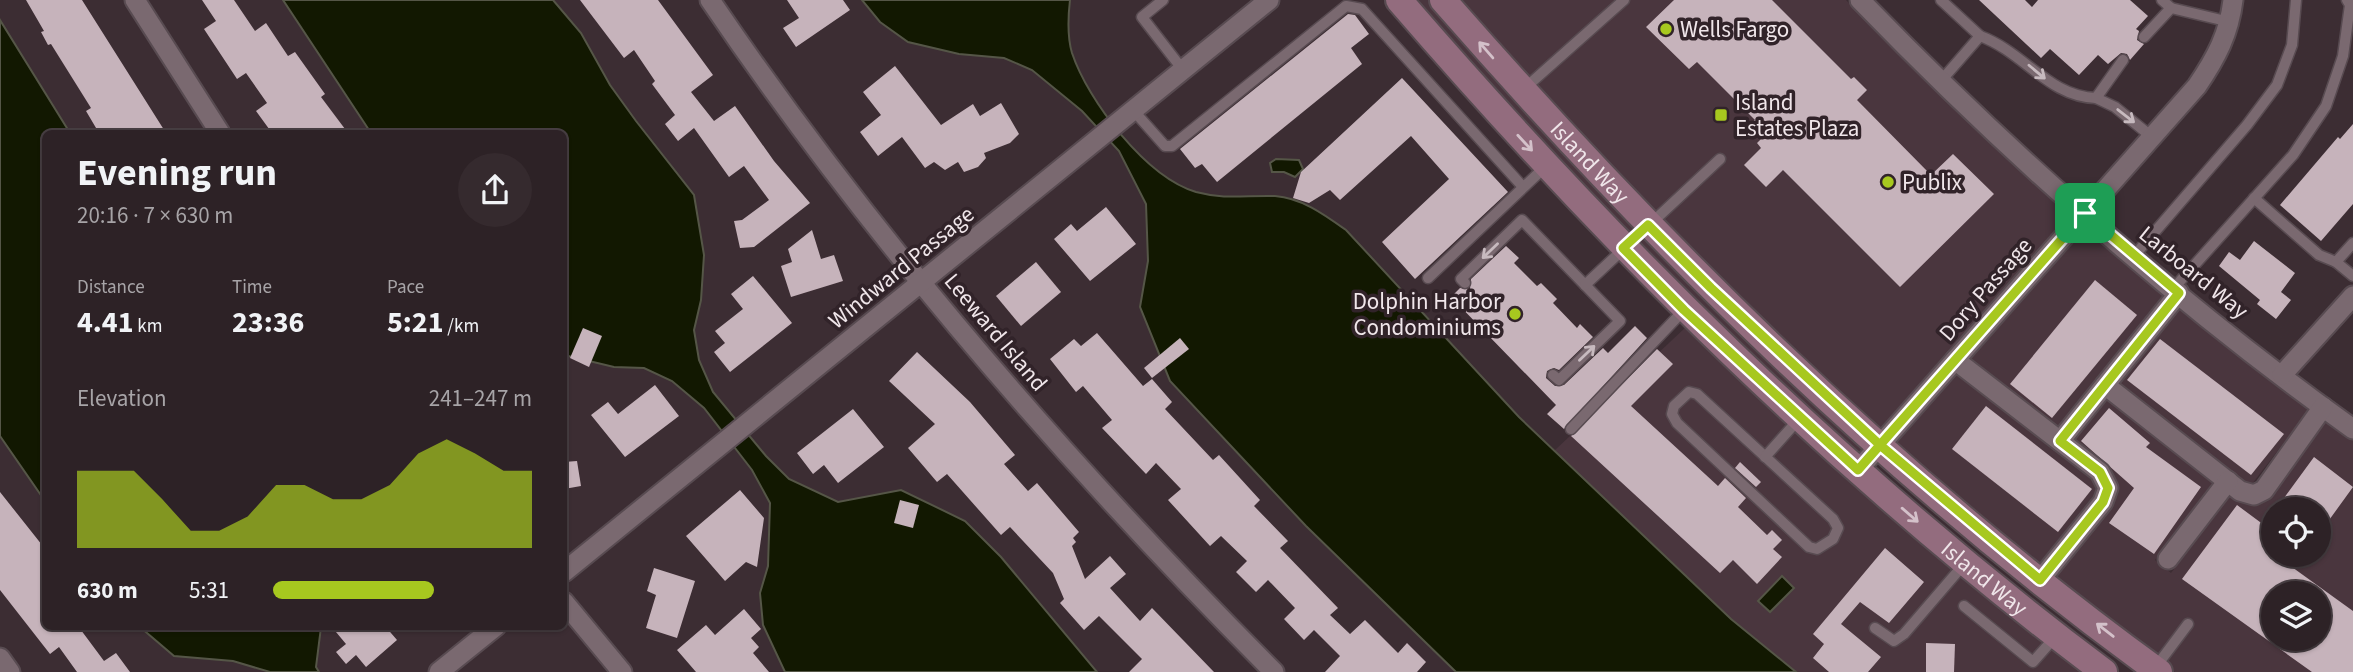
<!DOCTYPE html>
<html lang="en">
<head>
<meta charset="utf-8">
<style>
	body { margin:0; font-family:"Source Sans 3",sans-serif; background:#352a2e; color:#f1f3f6; height:100vh; display:flex; flex-direction:column; font-size:26px; white-space:nowrap }
	* { box-sizing:border-box; margin:0 }
	p { font-size:23px; color:#a7a4a7 }
	.icon { flex:none; width:38px; height:38px; fill:none; stroke:currentColor; stroke-width:2; stroke-linecap:round; stroke-linejoin:round }
	.map { position:relative; flex:1; overflow:hidden }
	.details { position:absolute; left:42px; top:130px; width:525px; height:500px; display:flex; flex-direction:column; background:#2d2226; border-radius:10px; box-shadow:0 2px 5px #0004,0 0 0 2px #483f43 }
	.details>* { flex:none }
	.controls { position:absolute; left:2261px; top:497px; display:grid; gap:14px }
	.controls a { display:grid; place-items:center; width:70px; height:70px; border-radius:50%; background:#2d2226; box-shadow:0 2px 5px #0004,0 0 0 2px #483f43; font-size:35px }
	.pin { position:absolute; display:grid; place-items:center; width:60px; height:60px; color:#fff; margin:-30px; border-radius:14px; box-shadow:0 4px 10px #0006 }
	.round { display:grid; place-items:center; flex:none; width:74px; height:74px; border-radius:37px; background:#352a2e }
	.head { display:flex; align-items:center; justify-content:space-between; height:119px; padding:0 35px }
	h1 { font-size:38px; font-weight:700; line-height:52px }
	.metrics { display:grid; grid-template-columns:repeat(3,1fr); gap:10px; height:119px; padding:7px 35px }
	.metrics div { display:grid; align-content:center }
	.metrics b { font-size:30px; font-weight:700 }
	.metrics small { font-size:19px; font-weight:400 }
	.metrics p { font-size:19px }
	.chart { height:196px; padding:14px 35px }
	.chart p { display:flex; justify-content:space-between }
	.chart svg { width:100%; height:126px; margin-top:7px; fill:#a7c81f; opacity:.7 }
	ul { padding:0 35px; list-style:none; font-size:23px }
	li { display:grid; grid-template-columns:112px 84px 1fr; align-items:center; height:52px }
	li i { height:18px; border-radius:9px; background:#a7c81f }
	.map>svg:first-child { display:block }
	.built { fill:#4a363e; fill-rule:evenodd }
	.water { fill:#121801; stroke:#555647; stroke-width:2 }
	.building { fill:#c6b3bb; fill-rule:evenodd }
	.lines { fill:none; stroke-linecap:round; stroke-linejoin:round }
	.lane-casing { stroke:#584b51; stroke-width:13 }
	.street-casing { stroke:#584b51; stroke-width:23 }
	.secondary-casing { stroke:#584b51; stroke-width:30 }
	.lane { stroke:#7a6970; stroke-width:10 }
	.street { stroke:#7a6970; stroke-width:19 }
	.secondary { stroke:#936c7e; stroke-width:26 }
	.oneway { stroke:#d4c1ca }
	.oneway2 { stroke:#c7babf }
	.route-casing { stroke:#fff; stroke-width:14 }
	.route { stroke:#a7c81f; stroke-width:9 }
	.poi-dot { fill:#a7c81f; stroke:#312329; stroke-width:2.5 }
	.labels { text-anchor:middle; stroke-width:7; stroke-linejoin:round; paint-order:stroke }
	.poi-label { font-size:23px; fill:#f0e6ea; stroke:#312329; text-anchor:start }
	.street-label { font-size:23px; fill:#f0e6ea; stroke:#312329 }
</style>
</head>
<body>
<div class="map">
<svg width="2353" height="672" viewBox="0 0 2353 672">
	<rect width="100%" height="100%" fill="#3c2d33"/>
	<g class="built">
		<path d="M1413,0H1431L1866,446L1856,456L1692,304Z"/>
		<path d="M1455,0H1846L1933,88L2071,213L1878,431L1717,281Z"/>
		<path d="M2087,227L2165,294L2057,427L1970,359Z"/>
		<path d="M2181,307L2310,409L2252,484L2244,482L2119,384Z"/>
		<path d="M1687,326L2089,672H1795L1731,619L1554,451Z"/>
		<path d="M1957,373L2092,479L2097,488L2094,496L2037,566L1894,445Z"/>
		<path d="M2108,399L2213,482L2155,560L2171,573L2230,495L2253,504L2272,496L2326,421L2353,440V672H2175L2054,579L2110,509L2117,492L2116,484L2074,440ZM2273,509H2319V555H2273ZM2273,593H2319V639H2273Z"/>
	</g>
	<g class="water">
		<path d="M283,0H553L581,33L610,85L636,121L694,195L704,255L701,300L694,330L699,360L713,392L766,456L789,479L838,502L901,490L965,521L1001,557L1097,672H785L763,625L760,593L768,566L770,503L752,470L704,408L672,381L644,368L614,367L564,355V133H371Z"/>
		<path d="M862,0H1070C1068,17 1067,36 1072,53C1088,101 1146,177 1196,192C1226,200 1246,195 1275,196C1302,198 1325,215 1346,230L1519,417L1731,619L1796,672H1456L1306,526L1170,381L1140,307L1148,261L1146,204L1119,151L1082,111L1032,70L1004,58L959,54L908,42L880,22Z"/>
		<path d="M0,20L70,133H46L45,501L0,436Z"/>
		<path d="M1276,159L1299,160L1303,169L1295,177L1284,172H1272L1270,163Z"/>
		<path d="M1782,576L1794,588L1770,612L1758,601Z"/>
		<path d="M140,627H321L316,667L319,672H270L233,661L174,656Z"/>
	</g>
	<g class="building">
		<path d="M26,0H82L166,133H99L86,111L91,108L51,44L48,45L41,32L44,31Z"/>
		<path d="M202,0H234L255,31L266,23L288,56L295,52L325,94L321,97L348,133H272L256,111L267,103L246,73L237,79L204,29L216,21Z"/>
		<path d="M580,0H658L713,75L691,92L714,121L735,106L774,161L810,203L754,247L740,248L734,221L742,220L769,200L744,166L729,177L694,128L678,141L665,124L675,115L652,84L655,81L634,50L624,58Z"/>
		<path d="M787,0H843L850,10L796,47L783,28L799,18Z"/>
		<path d="M1674,0H1772L1851,79L1854,77L1867,90L1857,100L1931,175L1953,154L1994,194L1900,287L1783,170L1766,187L1744,165L1761,148L1757,143L1763,137L1751,124L1755,120L1697,62L1689,69L1646,27Z"/>
		<path d="M1979,0H2025L2032,7L2038,0H2130L2148,16L2136,29L2139,31L2137,40L2144,44L2130,60L2127,54L2121,53L2108,64L2098,55L2079,75L2050,49L2041,58Z"/>
		<path d="M1348,14L1355,15L1369,34L1351,48L1362,64L1217,182L1202,164L1195,168L1180,149Z"/>
		<path d="M895,66L941,125L973,104L980,116L1001,103L1019,134L1010,143L984,153L986,158L978,167L964,172L958,162L945,170L934,162L925,168L902,137L878,156L860,132L881,115L863,92Z"/>
		<path d="M1402,78L1508,192L1415,279L1382,242L1449,179L1411,136L1340,200L1330,190L1309,203L1293,198L1301,172Z"/>
		<path d="M2353,124V204L2321,241L2280,205L2338,137L2340,139Z"/>
		<path d="M1106,207L1136,244L1090,281L1054,239L1071,224L1077,231Z"/>
		<path d="M812,230L821,259L834,255L843,281L791,297L781,266L792,262L788,249Z"/>
		<path d="M2254,241L2295,273L2281,292L2291,300L2276,319L2257,304L2260,300L2219,266L2229,252L2240,260Z"/>
		<path d="M1506,246L1519,258L1514,263L1537,286L1541,283L1557,299L1553,303L1577,328L1580,324L1593,337L1559,370L1554,368L1547,371L1546,378L1555,386L1564,385L1603,348L1608,353L1635,326L1647,338L1564,429L1547,414L1556,405L1451,297L1460,288L1470,289L1471,279Z"/>
		<path d="M1036,262L1061,292L1021,326L996,296Z"/>
		<path d="M753,276L792,323L730,372L714,352L725,343L715,331L743,309L731,294Z"/>
		<path d="M2095,280L2137,315L2052,418L2010,384Z"/>
		<path d="M583,328L602,336L589,367L570,358Z"/>
		<path d="M1097,333L1143,386L1152,379L1172,402L1165,409L1213,460L1219,455L1260,500L1254,506L1288,541L1280,548L1338,608L1330,615L1350,634L1365,620L1398,653L1407,643L1426,662L1417,672H1325L1340,656L1314,630L1304,640L1284,619L1295,608L1268,580L1256,592L1236,572L1247,561L1221,536L1210,546L1168,500L1181,489L1156,463L1146,474L1102,428L1112,420L1083,386L1076,392L1050,359L1074,339L1081,346Z"/>
		<path d="M1180,338L1189,349L1152,378L1144,368Z"/>
		<path d="M2160,339L2284,434L2251,475L2127,380Z"/>
		<path d="M1657,349L1673,364L1631,406L1718,486L1725,478L1746,498L1738,507L1767,535L1772,530L1782,540L1773,549L1782,557L1757,584L1733,560L1720,573L1571,436Z"/>
		<path d="M917,352L970,402L1015,455L1004,464L1028,491L1037,483L1079,532L1073,538L1076,542L1072,546L1085,579L1110,556L1126,574L1110,588L1140,621L1152,608L1214,672H1129L1142,659L1099,616L1084,630L1060,603L1064,599L1053,573L1010,527L1001,535L947,474L937,482L908,448L935,424L889,381Z"/>
		<path d="M655,385L679,416L625,457L591,415L608,402L618,414Z"/>
		<path d="M1986,406L2092,489L2058,532L1952,449Z"/>
		<path d="M2109,408L2150,443L2146,447L2201,487L2154,554L2109,523L2134,488L2081,441Z"/>
		<path d="M853,409L884,447L838,483L824,465L813,474L797,453Z"/>
		<path d="M2314,457L2353,487L2319,534V509H2276Z"/>
		<path d="M577,461L581,486L564,489V462Z"/>
		<path d="M1740,462L1761,482L1756,487L1735,468Z"/>
		<path d="M740,490L764,518L757,567L746,562L725,581L686,536Z"/>
		<path d="M0,492L46,550V626H78L104,661L116,653L130,672H77L59,647L50,654L0,590Z"/>
		<path d="M900,500L919,505L913,528L894,523Z"/>
		<path d="M2237,505L2264,525L2273,512V541L2267,549L2353,611V672H2312L2182,579ZM2273,593H2319V639H2273Z"/>
		<path d="M1885,548L1924,582L1889,623L1860,602L1841,624L1881,657L1868,672H1829L1813,658L1824,644L1813,634Z"/>
		<path d="M654,568L695,581L677,638L646,628L656,595L647,591Z"/>
		<path d="M744,609L761,629L751,638L759,647L753,653L769,672H696L677,650L706,625L715,635Z"/>
		<path d="M331,626H385L397,640L366,667L356,655L346,664L336,652L346,644Z"/>
		<path d="M1926,643L1955,644L1954,672H1926Z"/>
	</g>
	<g class="lines">
		<defs>
			<g id="lane">
				<path d="M1163,0L1142,17L1183,70"/>
				<path d="M2162,0L2171,8"/>
				<path d="M1980,36C2024,52 2049,97 2096,98"/>
				<path d="M2144,37L2171,8L2230,22"/>
				<path d="M2123,60L2096,98L2115,107L2152,137"/>
				<path d="M1940,82L1980,36L1941,0"/>
				<path d="M1525,88L1624,0"/>
				<path d="M1133,110L1165,146H1172L1346,6L1362,9L1523,187"/>
				<path d="M2254,198L2319,255L2336,262"/>
				<path d="M2353,243L2336,262L2353,276"/>
				<path d="M2134,256L2247,125L2277,85L2292,45L2296,0"/>
				<path d="M1428,278L1546,166"/>
				<path d="M1465,283L1461,279L1522,220L1620,321L1559,380L1553,375"/>
				<path d="M1585,285L1720,159"/>
				<path d="M2173,289L2293,155L2326,106L2343,56L2350,5L2347,0"/>
				<path d="M1689,392L1697,394L1833,519L1838,528L1833,539L1817,549L1809,547L1677,423L1672,414L1674,406Z"/>
				<path d="M1571,429L1684,310"/>
				<path d="M1765,457L1799,419"/>
				<path d="M1964,606L2033,662L2056,636"/>
				<path d="M1875,628L1894,641L1904,634L1965,563"/>
				<path d="M2155,668L2188,624"/>
			</g>
			<g id="street">
				<path d="M135,0L220,133"/>
				<path d="M710,0C874,242 1068,465 1274,672"/>
				<path d="M1860,0C2011,156 2176,302 2353,429"/>
				<path d="M1955,360L2100,472L2108,488L2103,502L2040,580"/>
				<path d="M2282,375L2353,296"/>
				<path d="M2105,385L2240,491L2254,495L2264,490L2323,407"/>
				<path d="M2060,441L2179,293"/>
				<path d="M1858,470L2197,86C2216,58 2229,34 2233,0"/>
				<path d="M2168,559L2228,481"/>
				<path d="M564,572L1269,0"/>
				<path d="M564,602L622,672"/>
				<path d="M0,658L10,672"/>
				<path d="M439,672L496,626"/>
			</g>
			<g id="secondary">
				<path id="s1" d="M1399,0C1612,247 1843,476 2104,672"/>
				<path id="s2" d="M1443,0C1659,247 1893,479 2159,672"/>
			</g>
		</defs>
		<use href="#lane" class="lane-casing"/>
		<use href="#street" class="street-casing"/>
		<use href="#secondary" class="secondary-casing"/>
		<use href="#lane" class="lane"/>
		<use href="#street" class="street"/>
		<use href="#secondary" class="secondary"/>
	</g>
	<defs><path id="oneway-shaft" d="M-6 0H5M1.5-3L5.5 0L1.5 3" fill="none" stroke-width="1.6" stroke-linecap="round" stroke-linejoin="round" transform="scale(1.75)"/></defs>
	<g class="oneway">
		<use href="#oneway-shaft" transform="translate(1486 50) rotate(-131)"/>
		<use href="#oneway-shaft" transform="translate(1525 143) rotate(47)"/>
		<use href="#oneway-shaft" transform="translate(1910 515) rotate(41)"/>
		<use href="#oneway-shaft" transform="translate(2105 630) rotate(-142)"/>
	</g>
	<g class="oneway2">
		<use href="#oneway-shaft" transform="translate(2037 72) rotate(40)"/>
		<use href="#oneway-shaft" transform="translate(2126 116) rotate(38)"/>
		<use href="#oneway-shaft" transform="translate(1490 251) rotate(136)"/>
		<use href="#oneway-shaft" transform="translate(1587 353) rotate(-44)"/>
	</g>
	<g class="lines">
		<defs>
			<path id="route" d="M2085,213L1880,445L1711,288L1648,225L1623,248L1684,310L1858,470L1880,445L2040,580L2103,502L2108,488L2100,472L2060,441L2179,293L2085,213"/>
		</defs>
		<use href="#route" class="route-casing"/>
		<use href="#route" class="route"/>
	</g>
	<g class="poi-dot">
		<circle cx="1666" cy="29" r="7"/>
		<rect x="1714" y="108" width="14" height="14" rx="3.5"/>
		<circle cx="1888" cy="182" r="7"/>
		<circle cx="1515" cy="314" r="7"/>
	</g>
	<g class="labels">
		<g class="poi-label">
			<text x="1680" y="37">Wells Fargo</text>
			<text x="1735" y="110">Island<tspan x="1735" dy="26">Estates Plaza</tspan></text>
			<text x="1902" y="190">Publix</text>
			<text x="1501" y="309" text-anchor="end">Dolphin Harbor<tspan x="1501" dy="26">Condominiums</tspan></text>
		</g>
		<g class="street-label">
			<text dy="8" stroke="none"><textPath href="#s2" startOffset="219">Island Way</textPath></text>
			<text transform="translate(901 267) rotate(-39)" y="8">Windward Passage</text>
			<text transform="translate(2194 272) rotate(39)" y="8">Larboard Way</text>
			<text transform="translate(1985 289) rotate(-49)" y="8">Dory Passage</text>
			<text transform="translate(996 332) rotate(50)" y="8">Leeward Island</text>
			<text dy="8" stroke="none"><textPath href="#s1" startOffset="824">Island Way</textPath></text>
		</g>
	</g>
</svg>
<div class="controls">
<a><svg class="icon" aria-label="locate" viewBox="0 0 24 24"><circle cx="12" cy="12" r="6"/><path d="M12 2v4M12 18v4M2 12h4M18 12h4"/></svg></a>
<a><svg class="icon" aria-label="layers" viewBox="0 0 24 24"><path d="M12 4l9 5-9 5-9-5zM3 14l9 5 9-5"/></svg></a>
</div>
<div class="pin" style="left:2085px;top:213px;background:#1e9e55"><svg class="icon" aria-label="arrive" viewBox="0 0 24 24"><path d="M6 21V4h12l-3 4 3 4H6"/></svg></div>
<section class="details">
<div class="head"><div><h1>Evening run</h1><p>20:16 · 7 × 630 m</p></div><a class="round"><svg class="icon" aria-label="share" viewBox="0 0 24 24"><path d="M12 15V3M7 8l5-5 5 5M5 13v7h14v-7"/></svg></a></div>
<div class="metrics">
<div><p>Distance</p><b>4.41<small> km</small></b></div>
<div><p>Time</p><b>23:36</b></div>
<div><p>Pace</p><b>5:21<small> /km</small></b></div>
</div>
<div class="chart"><p><span>Elevation</span>241–247 m</p>
<svg viewBox="0 0 160 44" preserveAspectRatio="none"><path d="M0 44V17L10 17L20 17L30 27L40 38L50 38L60 33L70 22L80 22L90 27L100 27L110 22L120 11L130 6L140 11L150 17L160 17V44z"/></svg>
</div>
<ul>
<li><b>630 m</b>5:31<i style="width:62%"></i></li>
</ul>
</section>
</div>
</body>
</html>
